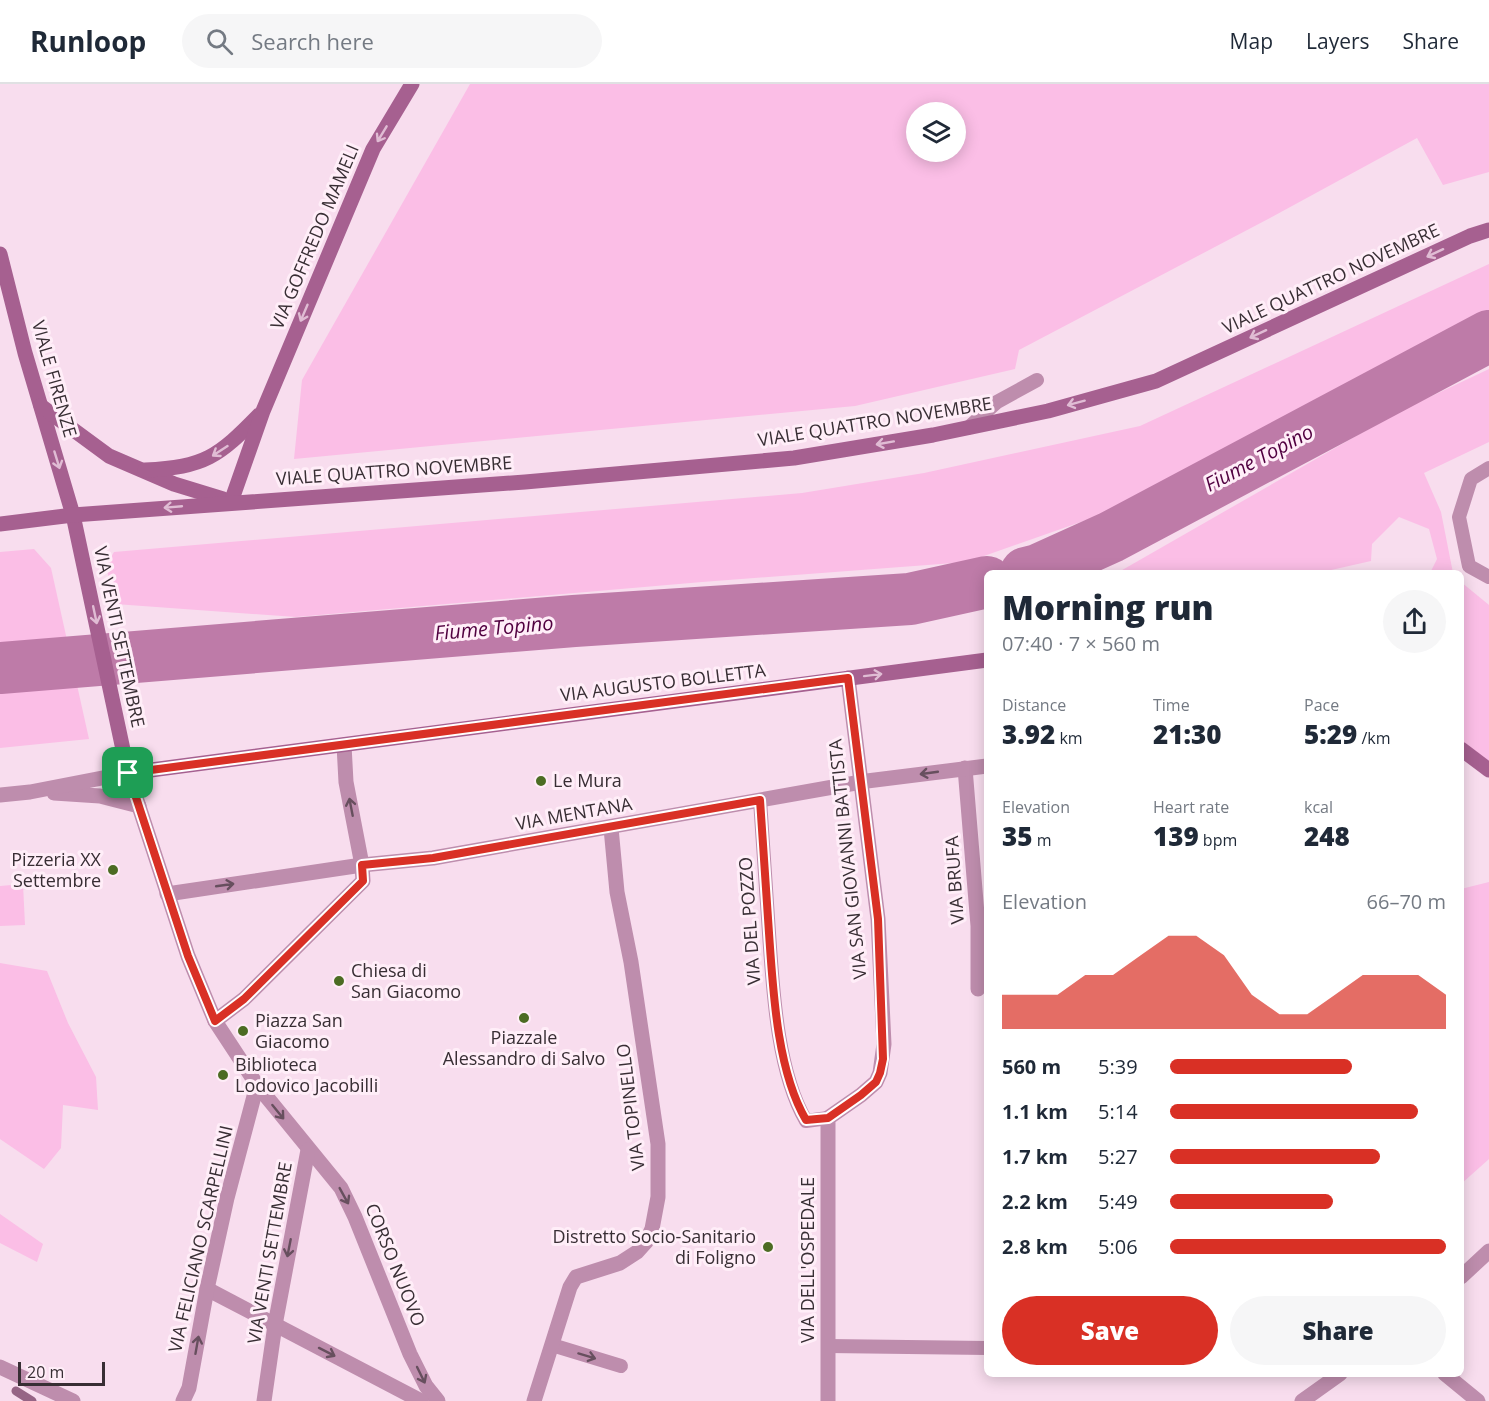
<!DOCTYPE html>
<html lang="en">
<head>
<meta charset="utf-8">
<style>
	body { margin:0; font-family:"Open Sans",sans-serif; background:#f6f6f7; color:#1f2937; height:100vh; display:flex; flex-direction:column; font-size:22px; white-space:nowrap }
	* { box-sizing:border-box; margin:0 }
	p { font-size:20px; color:#747a83 }
	.icon { flex:none; width:33px; height:33px; fill:none; stroke:currentColor; stroke-width:2; stroke-linecap:round; stroke-linejoin:round }
	.map { position:relative; flex:1; overflow:hidden }
	.side { position:absolute; left:984px; top:486px; width:480px; height:807px; display:flex; flex-direction:column; background:#fff; border-radius:9px; box-shadow:0 3px 15px #0003 }
	.side>* { flex:none }
	.tools { position:absolute; left:906px; top:18px; display:grid; gap:12px }
	.tools a { display:grid; place-items:center; width:60px; height:60px; border-radius:50%; background:#fff; box-shadow:0 3px 15px #0003; font-size:30px }
	.scale { position:absolute; left:18px; bottom:15px; width:87px; box-sizing:border-box; padding-left:6px; border:3px solid #382e34; border-top:0; font-size:16px; line-height:21px; white-space:nowrap; color:#382e34; -webkit-text-stroke:4px #ffeef8; paint-order:stroke }
	.pin { position:absolute; display:grid; place-items:center; width:51px; height:51px; color:#fff; margin:-26px; border-radius:12px; box-shadow:0 3px 9px #0006 }
	.round { display:grid; place-items:center; flex:none; width:63px; height:63px; border-radius:32px; background:#f6f6f7 }
	.head { display:flex; align-items:center; justify-content:space-between; height:102px; padding:0 18px }
	h1 { font-size:33px; font-weight:800; line-height:45px }
	.figures { display:grid; grid-template-columns:repeat(3,1fr); gap:9px; height:102px; padding:6px 18px }
	.figures div { display:grid; align-content:center }
	.figures b { font-size:26px; font-weight:800 }
	.figures small { font-size:16px; font-weight:400 }
	.figures p { font-size:16px }
	.chart { height:168px; padding:12px 18px }
	.chart p { display:flex; justify-content:space-between }
	.chart svg { width:100%; height:108px; margin-top:6px; fill:#d93025; opacity:.7 }
	.cta { display:flex; gap:12px; margin-top:auto; padding:12px 18px }
	.cta a { flex:1; height:69px; border-radius:36px; background:#d93025; color:#fff; font-size:24px; font-weight:800; line-height:69px; text-align:center }
	.cta a+a { background:#f6f6f7; color:#1f2937 }
	ul { padding:0 18px; list-style:none; font-size:20px }
	li { display:grid; grid-template-columns:96px 72px 1fr; align-items:center; height:45px }
	li i { height:15px; border-radius:8px; background:#d93025 }
	header { display:flex; align-items:center; gap:36px; box-sizing:border-box; height:84px; padding:0 30px; background:#fff; border-bottom:2px solid #e0e1e3 }
	header strong { font-size:28px }
	nav { display:flex; gap:33px; margin-inline-start:auto; font-size:21px }
	.search { width:420px; height:54px; background:#f6f6f7; display:flex; align-items:center; gap:15px; box-sizing:border-box; padding:0 21px; border-radius:33px; color:#747a83; font-size:22px }
	.map>svg:first-child { display:block }
	.green { fill:#fbbee6; fill-rule:evenodd }
	.lines { fill:none; stroke-linecap:round; stroke-linejoin:round }
	.stream { stroke:#966485; stroke-width:9 }
	.river { stroke:#be7ba8; stroke-width:52 }
	.service { stroke:#be8dad; stroke-width:14 }
	.minor { stroke:#be8dad; stroke-width:15 }
	.secondary { stroke:#a66090; stroke-width:15 }
	.oneway { stroke:#e0bcd4 }
	.oneway2 { stroke:#674f5e }
	.route-casing { stroke:#fff; stroke-width:12 }
	.route { stroke:#d93025; stroke-width:8 }
	.poi-dot { fill:#4c6c23; stroke:#ffeef8; stroke-width:2 }
	.labels { text-anchor:middle; stroke-width:6; stroke-linejoin:round; paint-order:stroke }
	.street-label { font-size:18px; fill:#382e34; stroke:#ffeef8 }
	.poi-label { font-size:18px; fill:#382e34; stroke:#ffeef8; text-anchor:start }
	.water-label { font-size:20px; font-style:italic; fill:#510040; stroke:#ffeef8 }
</style>
</head>
<body>
<header>
<strong>Runloop</strong>
<div class="search"><svg class="icon" aria-label="search" viewBox="0 0 24 24"><circle cx="10" cy="10" r="6"/><path d="M15 15l6 6"/></svg>Search here</div>
<nav><a>Map</a><a>Layers</a><a>Share</a></nav>
</header>
<div class="map">
<svg width="1489" height="1317" viewBox="0 0 1489 1317">
	<rect width="100%" height="100%" fill="#f8ddee"/>
	<g class="green">
		<path d="M470,0H1489V88L1443,101L1417,54L1270,134L1019,266L1015,285L855,322L294,375L302,296ZM916,28H956V68H916Z"/>
		<path d="M1489,180V226L1115,426L967,478L702,498L296,533L115,520L106,482L114,468L802,409L924,389L1140,342Z"/>
		<path d="M1489,285V358L1424,389L1441,428L1453,489H1430L1437,475L1429,445L1399,433L1372,460L1371,477L1318,489H1117L1398,328Z"/>
		<path d="M34,465L51,484L89,655L0,664V468Z"/>
		<path d="M1461,498L1489,521V681L1461,659Z"/>
		<path d="M1489,798V1075L1461,1100V805Z"/>
		<path d="M23,800L25,841L0,842V802Z"/>
		<path d="M0,879L47,887L68,939L96,993L98,1026L63,1021L61,1064L44,1085L0,1055Z"/>
		<path d="M0,1130L43,1160L37,1178L0,1159Z"/>
	</g>
	<g class="lines">
		<path class="stream" d="M16,1307L32,1317"/>
		<g class="river">
			<path d="M1026,489L1038,486L1111,453L1489,252"/>
			<path d="M0,584L574,537L910,515L987,498"/>
		</g>
		<g class="service">
			<path d="M968,344L997,318L1037,296"/>
			<path d="M1489,384L1471,395L1459,433L1469,482L1489,493"/>
			<path d="M760,716C763,760 766,805 769,849C773,906 777,987 806,1037L828,1034"/>
			<path d="M552,1261L621,1282"/>
			<path d="M828,1262L987,1264"/>
		</g>
		<g class="minor">
			<path d="M965,684L978,842V905"/>
			<path d="M54,709L100,712L139,722"/>
			<path d="M0,711L30,708L128,689L188,872L215,937L257,1001L341,1104L355,1133L410,1270L426,1302L438,1317"/>
			<path d="M167,810L362,781L433,774L867,697L987,682"/>
			<path d="M215,937L244,915L363,797L362,781L346,698L344,661"/>
			<path d="M1461,1193L1489,1167"/>
			<path d="M207,1205L421,1317"/>
			<path d="M0,1283L73,1317"/>
			<path d="M1445,1290L1478,1317"/>
			<path d="M183,1317L189,1304L207,1205L227,1114L257,1001"/>
			<path d="M264,1317L275,1241L308,1066"/>
			<path d="M534,1317L570,1203L576,1193L620,1179L637,1168L646,1158L652,1145L658,1113V1060L631,878L617,808L611,744"/>
			<path d="M828,1317V1034L861,1011L876,998L880,989L884,960L878,835L848,594"/>
			<path d="M1302,1317L1340,1290"/>
		</g>
		<g class="secondary">
			<path d="M0,170L25,269L73,431L128,689L987,576"/>
			<path d="M41,322L109,372L174,400L223,415"/>
			<path d="M145,386C205,383 218,373 259,331"/>
			<path d="M231,418L263,327L373,65L412,0"/>
			<path d="M0,440L73,431L525,398L794,374L933,351L1048,327L1156,297L1470,152L1489,146"/>
			<path d="M1461,665L1489,686"/>
		</g>
	</g>
	<defs><path id="oneway-shaft" d="M-6 0H5M1.5-3L5.5 0L1.5 3" fill="none" stroke-width="1.6" stroke-linecap="round" stroke-linejoin="round" transform="scale(1.5)"/></defs>
	<g class="oneway">
		<use href="#oneway-shaft" transform="translate(382 50) rotate(121)"/>
		<use href="#oneway-shaft" transform="translate(1435 169) rotate(155)"/>
		<use href="#oneway-shaft" transform="translate(304 229) rotate(113)"/>
		<use href="#oneway-shaft" transform="translate(1258 250) rotate(155)"/>
		<use href="#oneway-shaft" transform="translate(1076 319) rotate(165)"/>
		<use href="#oneway-shaft" transform="translate(885 359) rotate(170)"/>
		<use href="#oneway-shaft" transform="translate(220 367) rotate(147)"/>
		<use href="#oneway-shaft" transform="translate(57 376) rotate(73)"/>
		<use href="#oneway-shaft" transform="translate(173 423) rotate(175)"/>
		<use href="#oneway-shaft" transform="translate(95 531) rotate(78)"/>
		<use href="#oneway-shaft" transform="translate(873 591) rotate(-7)"/>
	</g>
	<g class="oneway2">
		<use href="#oneway-shaft" transform="translate(929 689) rotate(172)"/>
		<use href="#oneway-shaft" transform="translate(351 723) rotate(-101)"/>
		<use href="#oneway-shaft" transform="translate(225 801) rotate(-8)"/>
		<use href="#oneway-shaft" transform="translate(278 1028) rotate(51)"/>
		<use href="#oneway-shaft" transform="translate(344 1112) rotate(61)"/>
		<use href="#oneway-shaft" transform="translate(289 1164) rotate(101)"/>
		<use href="#oneway-shaft" transform="translate(197 1261) rotate(-80)"/>
		<use href="#oneway-shaft" transform="translate(327 1268) rotate(27)"/>
		<use href="#oneway-shaft" transform="translate(587 1272) rotate(17)"/>
		<use href="#oneway-shaft" transform="translate(421 1291) rotate(64)"/>
	</g>
	<g class="lines">
		<defs>
			<path id="route" d="M848,594L878,835L883,975L880,989L876,998L861,1011L828,1034L806,1036C777,987 773,906 769,849C766,805 763,760 760,716L433,774L362,781L363,797L244,915L215,937L188,872L128,689Z"/>
		</defs>
		<use href="#route" class="route-casing"/>
		<use href="#route" class="route"/>
	</g>
	<g class="poi-dot">
		<circle cx="541" cy="697" r="6"/>
		<circle cx="113" cy="786" r="6"/>
		<circle cx="339" cy="897" r="6"/>
		<circle cx="524" cy="934" r="6"/>
		<circle cx="243" cy="947" r="6"/>
		<circle cx="223" cy="991" r="6"/>
		<circle cx="768" cy="1163" r="6"/>
	</g>
	<g class="labels">
		<g class="street-label">
			<text transform="translate(315 153) rotate(-67)" y="6">VIA GOFFREDO MAMELI</text>
			<text transform="translate(1331 195) rotate(-25)" y="6">VIALE QUATTRO NOVEMBRE</text>
			<text transform="translate(54 295) rotate(74)" y="6">VIALE FIRENZE</text>
			<text transform="translate(875 338) rotate(-9)" y="6">VIALE QUATTRO NOVEMBRE</text>
			<text transform="translate(394 387) rotate(-4)" y="6">VIALE QUATTRO NOVEMBRE</text>
			<text transform="translate(119 553) rotate(78)" y="6">VIA VENTI SETTEMBRE</text>
			<text transform="translate(663 599) rotate(-7)" y="6">VIA AUGUSTO BOLLETTA</text>
			<text transform="translate(574 730) rotate(-10)" y="6">VIA MENTANA</text>
			<text transform="translate(848 775) rotate(-96)" y="6">VIA SAN GIOVANNI BATTISTA</text>
			<text transform="translate(955 796) rotate(-94)" y="6">VIA BRUFA</text>
			<text transform="translate(750 837) rotate(-94)" y="6">VIA DEL POZZO</text>
			<text transform="translate(631 1023) rotate(-97)" y="6">VIA TOPINELLO</text>
			<text transform="translate(201 1155) rotate(-77)" y="6">VIA FELICIANO SCARPELLINI</text>
			<text transform="translate(270 1169) rotate(-80)" y="6">VIA VENTI SETTEMBRE</text>
			<text transform="translate(808 1176) rotate(-90)" y="6">VIA DELL'OSPEDALE</text>
			<text transform="translate(395 1181) rotate(68)" y="6">CORSO NUOVO</text>
		</g>
		<g class="poi-label">
			<text x="553" y="703">Le Mura</text>
			<text x="101" y="782" text-anchor="end">Pizzeria XX<tspan x="101" dy="21">Settembre</tspan></text>
			<text x="351" y="893">Chiesa di<tspan x="351" dy="21">San Giacomo</tspan></text>
			<text x="255" y="943">Piazza San<tspan x="255" dy="21">Giacomo</tspan></text>
			<text x="524" y="960" text-anchor="middle">Piazzale<tspan x="524" dy="21">Alessandro di Salvo</tspan></text>
			<text x="235" y="987">Biblioteca<tspan x="235" dy="21">Lodovico Jacobilli</tspan></text>
			<text x="756" y="1159" text-anchor="end">Distretto Socio-Sanitario<tspan x="756" dy="21">di Foligno</tspan></text>
		</g>
		<g class="water-label">
			<text transform="translate(1259 374) rotate(-28)" y="7">Fiume Topino</text>
			<text transform="translate(494 544) rotate(-5)" y="7">Fiume Topino</text>
		</g>
	</g>
</svg>
<div class="tools">
<a><svg class="icon" aria-label="layers" viewBox="0 0 24 24"><path d="M12 4l9 5-9 5-9-5zM3 14l9 5 9-5"/></svg></a>
</div>
<div class="scale">20 m</div>
<div class="pin" style="left:128px;top:689px;background:#1e9e55"><svg class="icon" aria-label="arrive" viewBox="0 0 24 24"><path d="M6 21V4h12l-3 4 3 4H6"/></svg></div>
<section class="side">
<div class="head"><div><h1>Morning run</h1><p>07:40 · 7 × 560 m</p></div><a class="round"><svg class="icon" aria-label="share" viewBox="0 0 24 24"><path d="M12 15V3M7 8l5-5 5 5M5 13v7h14v-7"/></svg></a></div>
<div class="figures">
<div><p>Distance</p><b>3.92<small> km</small></b></div>
<div><p>Time</p><b>21:30</b></div>
<div><p>Pace</p><b>5:29<small> /km</small></b></div>
</div>
<div class="figures">
<div><p>Elevation</p><b>35<small> m</small></b></div>
<div><p>Heart rate</p><b>139<small> bpm</small></b></div>
<div><p>kcal</p><b>248</b></div>
</div>
<div class="chart"><p><span>Elevation</span>66–70 m</p>
<svg viewBox="0 0 160 44" preserveAspectRatio="none"><path d="M0 44V30L10 30L20 30L30 22L40 22L50 14L60 6L70 6L80 14L90 30L100 38L110 38L120 30L130 22L140 22L150 22L160 30V44z"/></svg>
</div>
<ul>
<li><b>560 m</b>5:39<i style="width:66%"></i></li>
<li><b>1.1 km</b>5:14<i style="width:90%"></i></li>
<li><b>1.7 km</b>5:27<i style="width:76%"></i></li>
<li><b>2.2 km</b>5:49<i style="width:59%"></i></li>
<li><b>2.8 km</b>5:06<i style="width:100%"></i></li>
</ul>
<div class="cta"><a>Save</a><a>Share</a></div>
</section>
</div>
</body>
</html>
